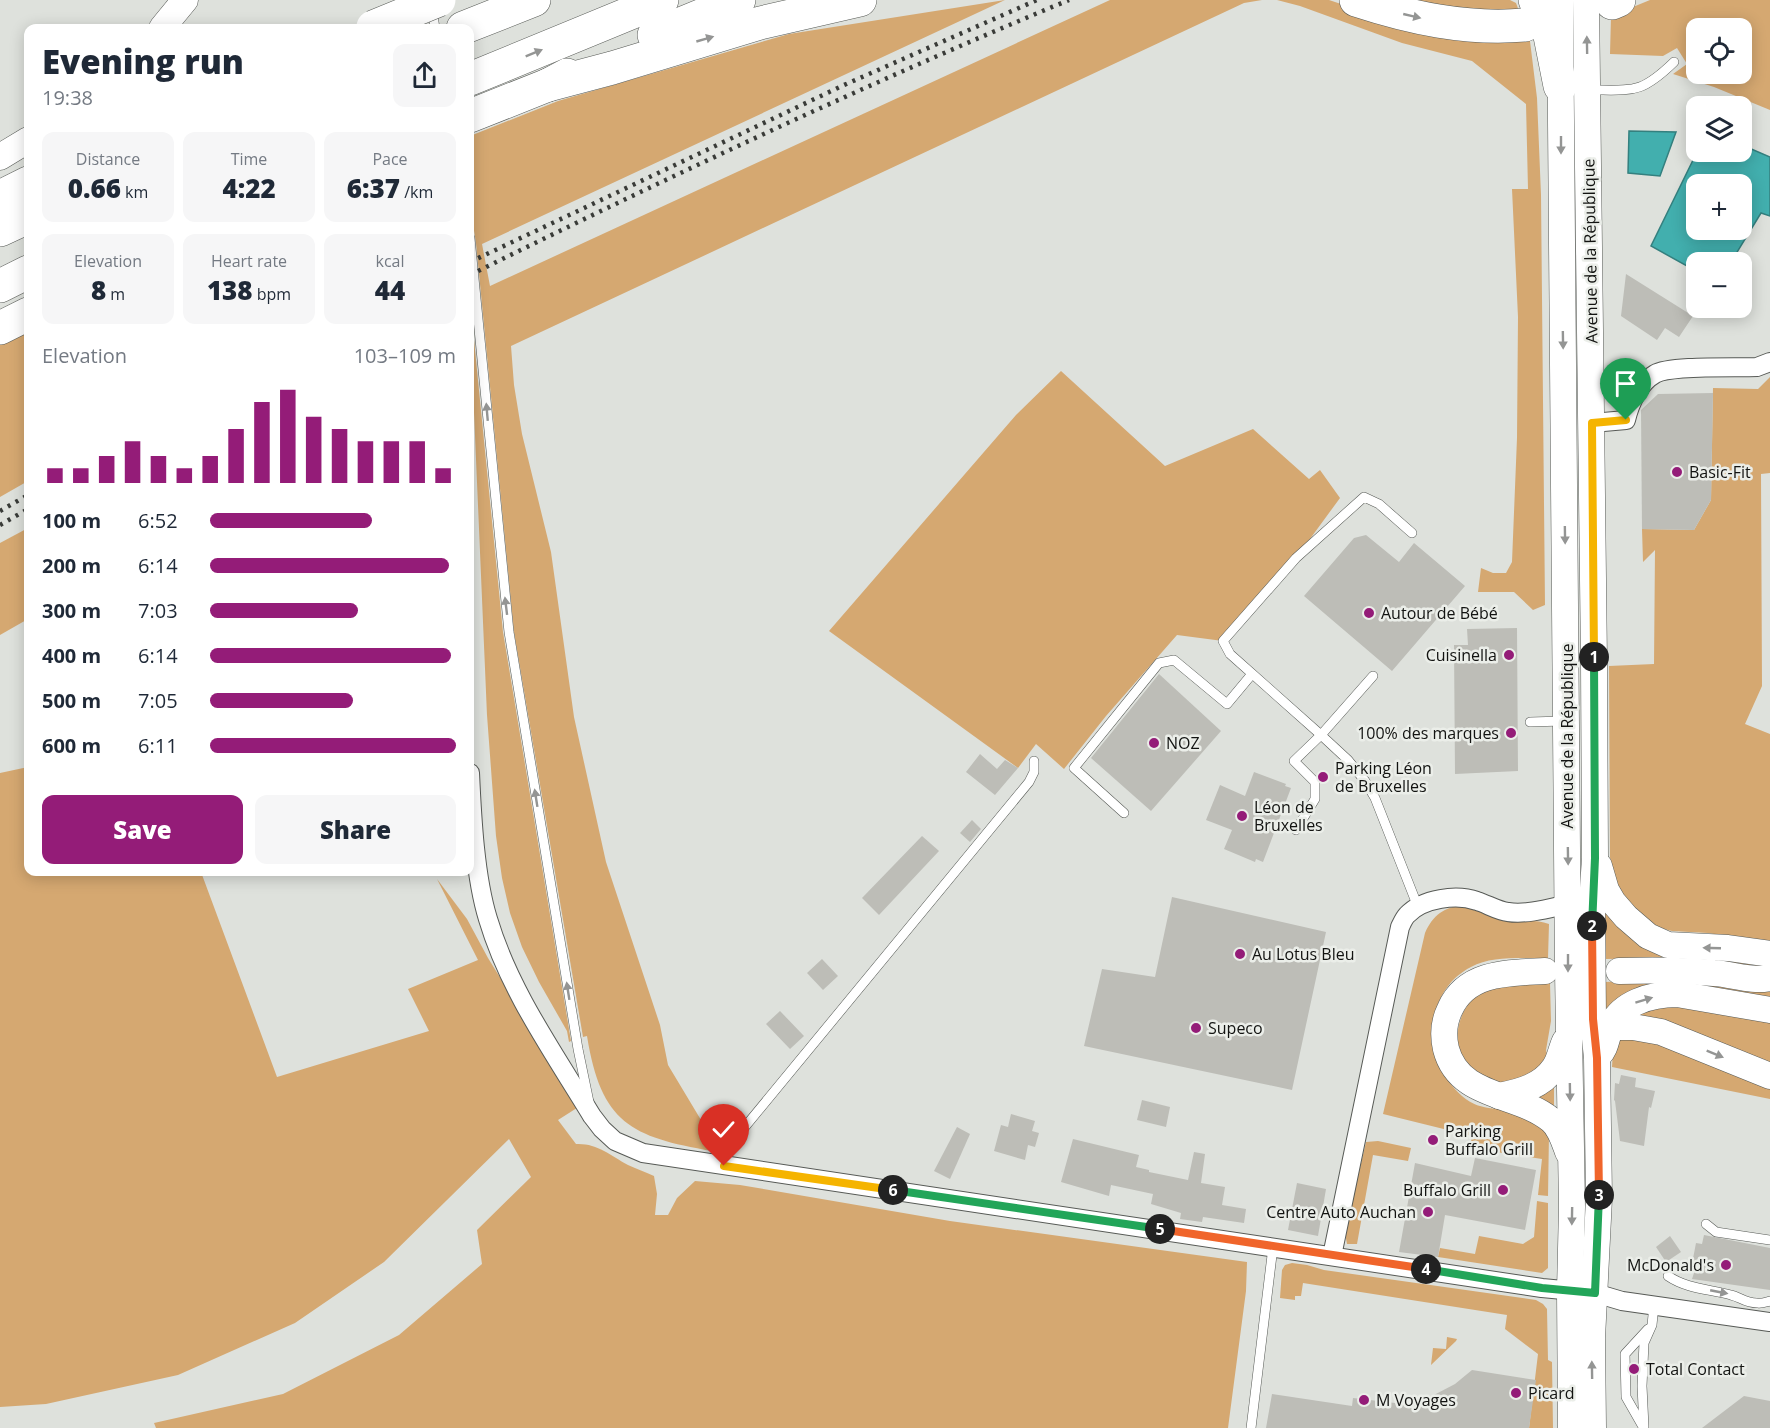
<!DOCTYPE html>
<html lang="en">
<head>
<meta charset="utf-8">
<style>
	body { margin:0; font-family:"Open Sans",sans-serif; background:#f6f6f7; color:#1f2937; height:100vh; display:flex; flex-direction:column; font-size:22px; white-space:nowrap }
	* { box-sizing:border-box; margin:0 }
	p { font-size:20px; color:#747a83 }
	.icon { flex:none; width:33px; height:33px; fill:none; stroke:currentColor; stroke-width:2; stroke-linecap:round; stroke-linejoin:round }
	.map { position:relative; flex:1; overflow:hidden }
	.details { position:absolute; left:24px; top:24px; width:450px; height:852px; display:flex; flex-direction:column; background:#fff; border-radius:12px; box-shadow:0 3px 15px #0003 }
	.details>* { flex:none }
	.fabs { position:absolute; left:1686px; top:18px; display:grid; gap:12px }
	.fabs a { display:grid; place-items:center; width:66px; height:66px; border-radius:12px; background:#fff; box-shadow:0 3px 15px #0003; font-size:30px }
	.pin { position:absolute; display:grid; place-items:center; width:51px; height:51px; color:#fff; margin:-62px -26px; border-radius:50% 50% 50% 0; rotate:-45deg; box-shadow:0 0 6px #0007 }
	.pin .icon { rotate:45deg }
	.km { position:absolute; width:30px; height:30px; margin:-15px; border-radius:50%; background:#222; color:#fff; font-size:16px; line-height:30px; text-align:center }
	.round { display:grid; place-items:center; flex:none; width:63px; height:63px; border-radius:12px; background:#f6f6f7 }
	.head { display:flex; align-items:center; justify-content:space-between; height:102px; padding:0 18px }
	h1 { font-size:33px; font-weight:800; line-height:45px }
	.figures { display:grid; grid-template-columns:repeat(3,1fr); gap:9px; height:102px; padding:6px 18px }
	.figures div { display:grid; align-content:center; border-radius:12px; background:#f6f6f7; text-align:center }
	.figures b { font-size:26px; font-weight:800 }
	.figures small { font-size:16px; font-weight:400 }
	.figures p { font-size:16px }
	.chart { height:168px; padding:12px 18px }
	.chart p { display:flex; justify-content:space-between }
	.chart svg { width:100%; height:108px; margin-top:6px; stroke:#941c78; stroke-width:6 }
	.cta { display:flex; gap:12px; margin-top:auto; padding:12px 18px }
	.cta a { flex:1; height:69px; border-radius:12px; background:#941c78; color:#fff; font-size:24px; font-weight:800; line-height:69px; text-align:center }
	.cta a+a { background:#f6f6f7; color:#1f2937 }
	ul { padding:0 18px; list-style:none; font-size:20px }
	li { display:grid; grid-template-columns:96px 72px 1fr; align-items:center; height:45px }
	li i { height:15px; border-radius:8px; background:#941c78 }
	.map>svg:first-child { display:block }
	.green { fill:#d5a871; fill-rule:evenodd }
	.water { fill:#42afae; stroke:#34807f; stroke-width:1.5; fill-rule:evenodd }
	.building { fill:#bdbdb7 }
	.lines { fill:none; stroke-linecap:round; stroke-linejoin:round }
	.service-casing { stroke:#575a56; stroke-width:10 }
	.minor-casing { stroke:#575a56; stroke-width:20 }
	.secondary-casing { stroke:#575a56; stroke-width:27 }
	.motorway-casing { stroke:#575a56; stroke-width:34 }
	.service { stroke:#fff; stroke-width:9 }
	.minor { stroke:#fff; stroke-width:18 }
	.secondary { stroke:#fff; stroke-width:26 }
	.motorway { stroke:#fff; stroke-width:33 }
	.rail { stroke:#393b38; stroke-width:4.5; stroke-dasharray:3 6; stroke-linecap:butt }
	.motorway-bridge-casing { stroke:#575a56; stroke-width:34; stroke-linecap:butt }
	.motorway-bridge { stroke:#fff; stroke-width:33 }
	.oneway { fill:#949594 }
	.split-1-casing { stroke:#fff; stroke-width:12 }
	.split-2-casing { stroke:#fff; stroke-width:12 }
	.split-3-casing { stroke:#fff; stroke-width:12 }
	.split-4-casing { stroke:#fff; stroke-width:12 }
	.split-5-casing { stroke:#fff; stroke-width:12 }
	.split-6-casing { stroke:#fff; stroke-width:12 }
	.split-7-casing { stroke:#fff; stroke-width:12 }
	.split-1 { stroke:#f5b400; stroke-width:8 }
	.split-2 { stroke:#22a559; stroke-width:8 }
	.split-3 { stroke:#f0652b; stroke-width:8 }
	.split-4 { stroke:#22a559; stroke-width:8 }
	.split-5 { stroke:#f0652b; stroke-width:8 }
	.split-6 { stroke:#22a559; stroke-width:8 }
	.split-7 { stroke:#f5b400; stroke-width:8 }
	.poi-dot { fill:#941c78; stroke:#ebeee9; stroke-width:2 }
	.labels { text-anchor:middle; stroke-width:5; stroke-linejoin:round; paint-order:stroke }
	.street-label { font-size:16px; fill:#121311; stroke:#ebeee9 }
	.poi-label { font-size:16px; fill:#121311; stroke:#ebeee9; text-anchor:start }
</style>
</head>
<body>
<div class="map">
<svg width="1770" height="1428" viewBox="0 0 1770 1428">
	<rect width="100%" height="100%" fill="#dee1dc"/>
	<g class="green">
		<path d="M1005,0L482,244L490,286L1110,0H1262L1244,3L511,346L514,385L522,434L551,552L574,717L606,862L660,1025L668,1065L716,1145L712,1151C631,1137 601,1123 587,1036L583,1037L514,632L476,243L470,206V136L558,101L789,34Z"/>
		<path d="M1277,0H1329L1341,4L1529,33L1537,98L1541,195L1545,605L1533,610L1514,592H1478L1481,568L1493,573H1506L1512,562L1517,438L1518,317L1512,189H1528L1526,104L1472,61L1402,43L1300,6Z"/>
		<path d="M1407,0H1510L1516,3L1519,11H1483Z"/>
		<path d="M1650,0H1770V110L1714,87L1673,74L1687,64L1677,48L1663,56L1610,54L1611,16ZM1696,28H1742V74H1696Z"/>
		<path d="M470,319L472,320L503,632L571,1041L569,1042L567,1031L539,982L522,947L510,913L502,878L496,836L487,715Z"/>
		<path d="M28,331V481L0,497V345Z"/>
		<path d="M1061,371L1165,466L1253,429L1309,479L1320,470L1340,498L1296,558L1223,641L1177,635L1106,716L1064,769L1036,744L1018,768L829,631L1016,415Z"/>
		<path d="M1770,377V473L1761,474L1762,686L1745,724L1770,734V943L1708,933L1672,931L1652,926L1628,905L1612,875L1610,857L1609,666L1654,664L1655,550L1643,562L1642,529L1694,530L1711,500L1713,388L1758,389Z"/>
		<path d="M28,528V619L0,635V543Z"/>
		<path d="M28,767V872H201L277,1077L429,1031L408,989L478,960L437,879L467,919L488,958L580,1106L558,1120L576,1144C597,1143 610,1155 628,1165C636,1169 646,1172 654,1176L657,1194L655,1215H668L677,1198L695,1181L740,1185L950,1221L1247,1262L1246,1291L1228,1428H156L154,1423L283,1394L399,1335L482,1264L477,1230L531,1177L509,1139L384,1262L295,1323L178,1375L46,1404L0,1407V773Z"/>
		<path d="M1464,905C1479,911 1494,920 1510,921C1524,922 1535,919 1549,924L1548,958C1524,959 1493,955 1471,967C1422,992 1423,1062 1462,1096C1482,1114 1503,1105 1523,1114C1532,1119 1541,1127 1549,1133L1548,1196L1538,1195L1542,1159L1476,1149L1470,1146L1472,1136L1383,1114L1425,933C1433,915 1444,907 1464,905Z"/>
		<path d="M1604,909L1614,921L1765,958L1770,971L1678,958L1605,959Z"/>
		<path d="M1646,980L1726,985L1770,992V1004L1724,996L1606,1016L1605,982Z"/>
		<path d="M1550,983L1551,1021L1546,1050L1548,1059C1540,1069 1535,1073 1523,1078C1519,1080 1515,1082 1510,1083C1503,1085 1495,1082 1488,1079C1484,1077 1479,1076 1475,1074C1445,1054 1456,1003 1486,989C1505,981 1529,984 1550,983Z"/>
		<path d="M1657,1002L1770,1019V1067L1627,1015Z"/>
		<path d="M1617,1034H1632L1770,1085V1099L1612,1067L1613,1050Z"/>
		<path d="M1554,1085V1110L1544,1105L1536,1095Z"/>
		<path d="M1378,1141L1411,1148L1408,1161L1373,1155L1357,1244H1347L1345,1233L1366,1142Z"/>
		<path d="M1537,1201L1548,1203V1268L1542,1273L1438,1257L1440,1248L1475,1254L1479,1236L1523,1244L1534,1237Z"/>
		<path d="M1292,1263L1307,1265L1324,1270L1536,1300L1543,1304L1547,1309L1548,1360L1552,1362L1553,1428H1529L1538,1354L1505,1329L1507,1315L1303,1283L1301,1296H1295V1300L1280,1298L1282,1270L1285,1265Z"/>
		<path d="M1447,1337L1457,1339L1456,1341L1431,1365L1433,1348L1446,1349Z"/>
	</g>
	<g class="water">
		<path d="M1629,131L1676,132L1660,176L1628,173Z"/>
		<path d="M1742,145L1770,157V216L1761,213L1731,262H1696V271L1651,246L1697,152H1742ZM1696,184H1742V230H1696Z"/>
	</g>
	<g class="building">
		<path d="M1626,274L1693,316L1679,337L1665,328L1657,340L1621,316Z"/>
		<path d="M1713,393L1711,500L1694,530L1642,529L1641,410L1658,394Z"/>
		<path d="M1366,535L1399,562L1414,543L1465,586L1392,671L1304,596L1354,538Z"/>
		<path d="M1517,628L1518,771L1455,774L1454,645H1468L1467,629Z"/>
		<path d="M1159,674L1221,731L1151,811L1091,758Z"/>
		<path d="M980,754L997,769L1005,760L1018,768L995,795L966,772Z"/>
		<path d="M1254,772L1286,784L1285,786L1291,788L1263,862L1256,859L1255,862L1224,849L1232,830L1206,820L1220,785L1245,796Z"/>
		<path d="M972,820L981,829L970,842L960,833Z"/>
		<path d="M922,836L939,851L879,915L862,898Z"/>
		<path d="M1172,897L1326,932L1292,1090L1084,1046L1102,969L1155,977Z"/>
		<path d="M822,959L838,976L823,990L807,973Z"/>
		<path d="M780,1011L804,1036L790,1049L766,1024Z"/>
		<path d="M1621,1075L1636,1078L1635,1087L1655,1091L1651,1108L1649,1107L1644,1146L1620,1141L1615,1101L1614,1100L1615,1083L1619,1084Z"/>
		<path d="M1142,1100L1170,1107L1166,1127L1137,1120Z"/>
		<path d="M1011,1114L1035,1121L1032,1131L1039,1133L1035,1147L1028,1145L1025,1160L994,1151L1001,1125L1008,1127Z"/>
		<path d="M957,1127L970,1134L950,1179L934,1171Z"/>
		<path d="M1073,1139L1139,1155L1136,1167L1149,1170V1172L1188,1180L1194,1152L1205,1154L1201,1183L1225,1187L1222,1205L1246,1209L1244,1223L1203,1217L1202,1222L1180,1219L1181,1213L1151,1204L1153,1194L1111,1185L1109,1196L1061,1182Z"/>
		<path d="M1475,1158L1536,1170L1525,1230L1445,1215L1438,1257L1399,1252L1415,1163L1471,1176Z"/>
		<path d="M1297,1183L1326,1189L1318,1236L1288,1230Z"/>
		<path d="M1704,1235L1770,1248V1290L1692,1279L1695,1270L1691,1269L1696,1243L1702,1244Z"/>
		<path d="M1670,1236L1681,1252L1666,1262L1656,1247Z"/>
		<path d="M1472,1370L1536,1380L1529,1428H1266L1272,1394L1352,1406L1353,1398L1395,1403L1408,1402L1432,1396L1455,1384Z"/>
		<path d="M1744,1396L1770,1401V1428H1702Z"/>
	</g>
	<g class="lines">
		<defs>
			<g id="service">
				<path d="M432,10L435,28"/>
				<path d="M1590,90C1634,90 1641,94 1674,62"/>
				<path d="M470,238L509,632L578,1049L589,1102"/>
				<path d="M1412,533L1379,504L1364,497L1296,558L1223,641L1230,654L1321,735L1348,760L1365,781L1375,798L1418,907"/>
				<path d="M1530,722L1563,721"/>
				<path d="M1124,813L1074,768L1159,663L1174,660L1227,704L1252,674"/>
				<path d="M1296,830L1315,799V782L1294,761L1321,735L1373,676"/>
				<path d="M724,1166L730,1145L1029,782L1034,772V761"/>
				<path d="M1706,1224L1716,1232L1770,1240"/>
				<path d="M1668,1276C1687,1289 1709,1289 1731,1295C1740,1297 1745,1303 1757,1303C1761,1304 1766,1302 1770,1301"/>
				<path d="M1642,1425L1626,1397L1625,1354L1648,1329"/>
				<path d="M1644,1427L1642,1386L1644,1343L1652,1325L1654,1305"/>
				<path d="M1251,1428L1273,1247"/>
			</g>
			<g id="minor">
				<path d="M1592,423L1626,420C1630,403 1639,383 1655,374C1670,365 1737,368 1757,367L1770,362"/>
				<path d="M470,773C472,817 475,877 488,919C509,990 554,1053 592,1116L602,1129L615,1141L643,1153L1542,1288L1595,1293L1622,1301L1770,1322"/>
				<path d="M1332,1256L1400,927C1402,923 1404,918 1407,915C1423,898 1457,894 1477,901C1487,904 1498,911 1508,912C1527,915 1550,908 1568,904"/>
			</g>
			<g id="secondary">
				<path d="M1560,0L1568,971L1572,1207L1570,1291L1571,1428"/>
				<path d="M1586,0L1594,662L1595,858L1592,903L1593,1019L1597,1058L1599,1198L1592,1338L1593,1428"/>
				<path d="M162,28L185,0"/>
				<path d="M0,157L28,140"/>
				<path d="M1599,866L1606,890L1613,902L1626,917L1648,936L1668,945L1728,948L1770,954"/>
				<path d="M1545,971C1510,973 1467,971 1450,1009C1444,1021 1443,1036 1446,1049C1459,1099 1517,1092 1551,1120C1560,1127 1564,1141 1568,1152"/>
				<path d="M1619,971C1651,970 1682,970 1714,973C1732,974 1752,982 1770,978"/>
				<path d="M1610,1027H1633L1661,1032L1770,1076"/>
				<path d="M1599,1055C1606,1048 1606,1039 1610,1029C1619,1003 1651,994 1677,994L1770,1010"/>
				<path d="M1499,1096C1520,1092 1542,1086 1554,1068C1560,1060 1561,1049 1565,1041"/>
			</g>
			<g id="motorway">
				<path d="M1356,0C1411,18 1466,30 1525,25"/>
				<path d="M1535,0L1550,36L1560,86"/>
				<path d="M1612,3L1619,0"/>
				<path d="M463,28L534,0"/>
				<path d="M654,35L739,0"/>
				<path d="M470,79L662,0"/>
				<path d="M548,85L612,68L760,23L860,0"/>
				<path d="M470,116L548,85L567,75"/>
				<path d="M0,197L28,183"/>
				<path d="M0,230L28,217"/>
				<path d="M0,286L28,272"/>
				<path d="M0,328L28,314"/>
			</g>
		</defs>
		<use href="#service" class="service-casing"/>
		<use href="#minor" class="minor-casing"/>
		<use href="#secondary" class="secondary-casing"/>
		<use href="#motorway" class="motorway-casing"/>
		<use href="#service" class="service"/>
		<use href="#minor" class="minor"/>
		<use href="#secondary" class="secondary"/>
		<use href="#motorway" class="motorway"/>
		<g class="rail">
			<path d="M470,262L844,85L1037,0"/>
			<path d="M470,275C666,178 866,84 1069,0"/>
			<path d="M0,511L28,495"/>
			<path d="M0,525L28,509"/>
		</g>
		<defs>
			<path id="motorway-bridge" d="M373,27L439,0"/>
		</defs>
		<use href="#motorway-bridge" class="motorway-bridge-casing"/>
		<use href="#motorway-bridge" class="motorway-bridge"/>
	</g>
	<defs><path id="oneway-solid" d="M-6-.8H1V-3.2L6.5 0L1 3.2V.8H-6Z" transform="scale(1.5)"/></defs>
	<g class="oneway">
		<use href="#oneway-solid" transform="translate(1412 16) rotate(13)"/>
		<use href="#oneway-solid" transform="translate(705 39) rotate(-16)"/>
		<use href="#oneway-solid" transform="translate(1587 45) rotate(-91)"/>
		<use href="#oneway-solid" transform="translate(534 53) rotate(-22)"/>
		<use href="#oneway-solid" transform="translate(1561 145) rotate(90)"/>
		<use href="#oneway-solid" transform="translate(1563 340) rotate(89)"/>
		<use href="#oneway-solid" transform="translate(487 412) rotate(-95)"/>
		<use href="#oneway-solid" transform="translate(1565 535) rotate(89)"/>
		<use href="#oneway-solid" transform="translate(506 606) rotate(-97)"/>
		<use href="#oneway-solid" transform="translate(536 798) rotate(-99)"/>
		<use href="#oneway-solid" transform="translate(1568 856) rotate(89)"/>
		<use href="#oneway-solid" transform="translate(1712 948) rotate(-178)"/>
		<use href="#oneway-solid" transform="translate(1568 963) rotate(90)"/>
		<use href="#oneway-solid" transform="translate(568 991) rotate(-99)"/>
		<use href="#oneway-solid" transform="translate(1644 1000) rotate(-17)"/>
		<use href="#oneway-solid" transform="translate(1715 1054) rotate(22)"/>
		<use href="#oneway-solid" transform="translate(1570 1092) rotate(89)"/>
		<use href="#oneway-solid" transform="translate(1572 1216) rotate(91)"/>
		<use href="#oneway-solid" transform="translate(1719 1292) rotate(11)"/>
		<use href="#oneway-solid" transform="translate(1592 1370) rotate(-91)"/>
	</g>
	<g class="lines">
		<defs>
			<path id="split-1" d="M1594,657L1592,423L1626,420"/>
			<path id="split-2" d="M1592,926L1595,858L1594,657"/>
			<path id="split-3" d="M1592,926L1593,1019L1597,1058L1599,1195"/>
			<path id="split-4" d="M1426,1269L1542,1288L1595,1293L1599,1195"/>
			<path id="split-5" d="M1160,1229L1426,1269"/>
			<path id="split-6" d="M893,1190L1160,1229"/>
			<path id="split-7" d="M724,1166L893,1190"/>
		</defs>
		<use href="#split-1" class="split-1-casing"/>
		<use href="#split-2" class="split-2-casing"/>
		<use href="#split-3" class="split-3-casing"/>
		<use href="#split-4" class="split-4-casing"/>
		<use href="#split-5" class="split-5-casing"/>
		<use href="#split-6" class="split-6-casing"/>
		<use href="#split-7" class="split-7-casing"/>
		<use href="#split-1" class="split-1"/>
		<use href="#split-2" class="split-2"/>
		<use href="#split-3" class="split-3"/>
		<use href="#split-4" class="split-4"/>
		<use href="#split-5" class="split-5"/>
		<use href="#split-6" class="split-6"/>
		<use href="#split-7" class="split-7"/>
	</g>
	<g class="poi-dot">
		<circle cx="1677" cy="472" r="6"/>
		<circle cx="1369" cy="613" r="6"/>
		<circle cx="1509" cy="655" r="6"/>
		<circle cx="1511" cy="733" r="6"/>
		<circle cx="1154" cy="743" r="6"/>
		<circle cx="1323" cy="777" r="6"/>
		<circle cx="1242" cy="816" r="6"/>
		<circle cx="1240" cy="954" r="6"/>
		<circle cx="1196" cy="1028" r="6"/>
		<circle cx="1433" cy="1140" r="6"/>
		<circle cx="1503" cy="1190" r="6"/>
		<circle cx="1428" cy="1212" r="6"/>
		<circle cx="1726" cy="1265" r="6"/>
		<circle cx="1634" cy="1369" r="6"/>
		<circle cx="1516" cy="1393" r="6"/>
		<circle cx="1364" cy="1400" r="6"/>
	</g>
	<g class="labels">
		<g class="street-label">
			<text transform="translate(1590 251) rotate(-91)" y="6">Avenue de la République</text>
			<text transform="translate(1567 736) rotate(-90)" y="6">Avenue de la République</text>
		</g>
		<g class="poi-label">
			<text x="1689" y="478">Basic-Fit</text>
			<text x="1381" y="619">Autour de Bébé</text>
			<text x="1497" y="661" text-anchor="end">Cuisinella</text>
			<text x="1499" y="739" text-anchor="end">100% des marques</text>
			<text x="1166" y="749">NOZ</text>
			<text x="1335" y="774">Parking Léon<tspan x="1335" dy="18">de Bruxelles</tspan></text>
			<text x="1254" y="813">Léon de<tspan x="1254" dy="18">Bruxelles</tspan></text>
			<text x="1252" y="960">Au Lotus Bleu</text>
			<text x="1208" y="1034">Supeco</text>
			<text x="1445" y="1137">Parking<tspan x="1445" dy="18">Buffalo Grill</tspan></text>
			<text x="1491" y="1196" text-anchor="end">Buffalo Grill</text>
			<text x="1416" y="1218" text-anchor="end">Centre Auto Auchan</text>
			<text x="1714" y="1271" text-anchor="end">McDonald's</text>
			<text x="1646" y="1375">Total Contact</text>
			<text x="1528" y="1399">Picard</text>
			<text x="1376" y="1406">M Voyages</text>
		</g>
	</g>
</svg>
<div class="fabs">
<a><svg class="icon" aria-label="locate" viewBox="0 0 24 24"><circle cx="12" cy="12" r="6"/><path d="M12 2v4M12 18v4M2 12h4M18 12h4"/></svg></a>
<a><svg class="icon" aria-label="layers" viewBox="0 0 24 24"><path d="M12 4l9 5-9 5-9-5zM3 14l9 5 9-5"/></svg></a>
<a>+</a>
<a>−</a>
</div>
<div class="pin" style="left:1626px;top:420px;background:#1e9e55"><svg class="icon" aria-label="arrive" viewBox="0 0 24 24"><path d="M6 21V4h12l-3 4 3 4H6"/></svg></div>
<div class="pin" style="left:724px;top:1166px;background:#d93025"><svg class="icon" aria-label="check" viewBox="0 0 24 24"><path d="M5 12l5 5 9-10"/></svg></div>
<b class="km" style="left:1594px;top:657px">1</b>
<b class="km" style="left:1592px;top:926px">2</b>
<b class="km" style="left:1599px;top:1195px">3</b>
<b class="km" style="left:1426px;top:1269px">4</b>
<b class="km" style="left:1160px;top:1229px">5</b>
<b class="km" style="left:893px;top:1190px">6</b>
<section class="details">
<div class="head"><div><h1>Evening run</h1><p>19:38</p></div><a class="round"><svg class="icon" aria-label="share" viewBox="0 0 24 24"><path d="M12 15V3M7 8l5-5 5 5M5 13v7h14v-7"/></svg></a></div>
<div class="figures">
<div><p>Distance</p><b>0.66<small> km</small></b></div>
<div><p>Time</p><b>4:22</b></div>
<div><p>Pace</p><b>6:37<small> /km</small></b></div>
</div>
<div class="figures">
<div><p>Elevation</p><b>8<small> m</small></b></div>
<div><p>Heart rate</p><b>138<small> bpm</small></b></div>
<div><p>kcal</p><b>44</b></div>
</div>
<div class="chart"><p><span>Elevation</span>103–109 m</p>
<svg viewBox="0 0 160 44" preserveAspectRatio="none"><path d="M5 44V38M15 44V38M25 44V33M35 44V27M45 44V33M55 44V38M65 44V33M75 44V22M85 44V11M95 44V6M105 44V17M115 44V22M125 44V27M135 44V27M145 44V27M155 44V38"/></svg>
</div>
<ul>
<li><b>100 m</b>6:52<i style="width:66%"></i></li>
<li><b>200 m</b>6:14<i style="width:97%"></i></li>
<li><b>300 m</b>7:03<i style="width:60%"></i></li>
<li><b>400 m</b>6:14<i style="width:98%"></i></li>
<li><b>500 m</b>7:05<i style="width:58%"></i></li>
<li><b>600 m</b>6:11<i style="width:100%"></i></li>
</ul>
<div class="cta"><a>Save</a><a>Share</a></div>
</section>
</div>
</body>
</html>
